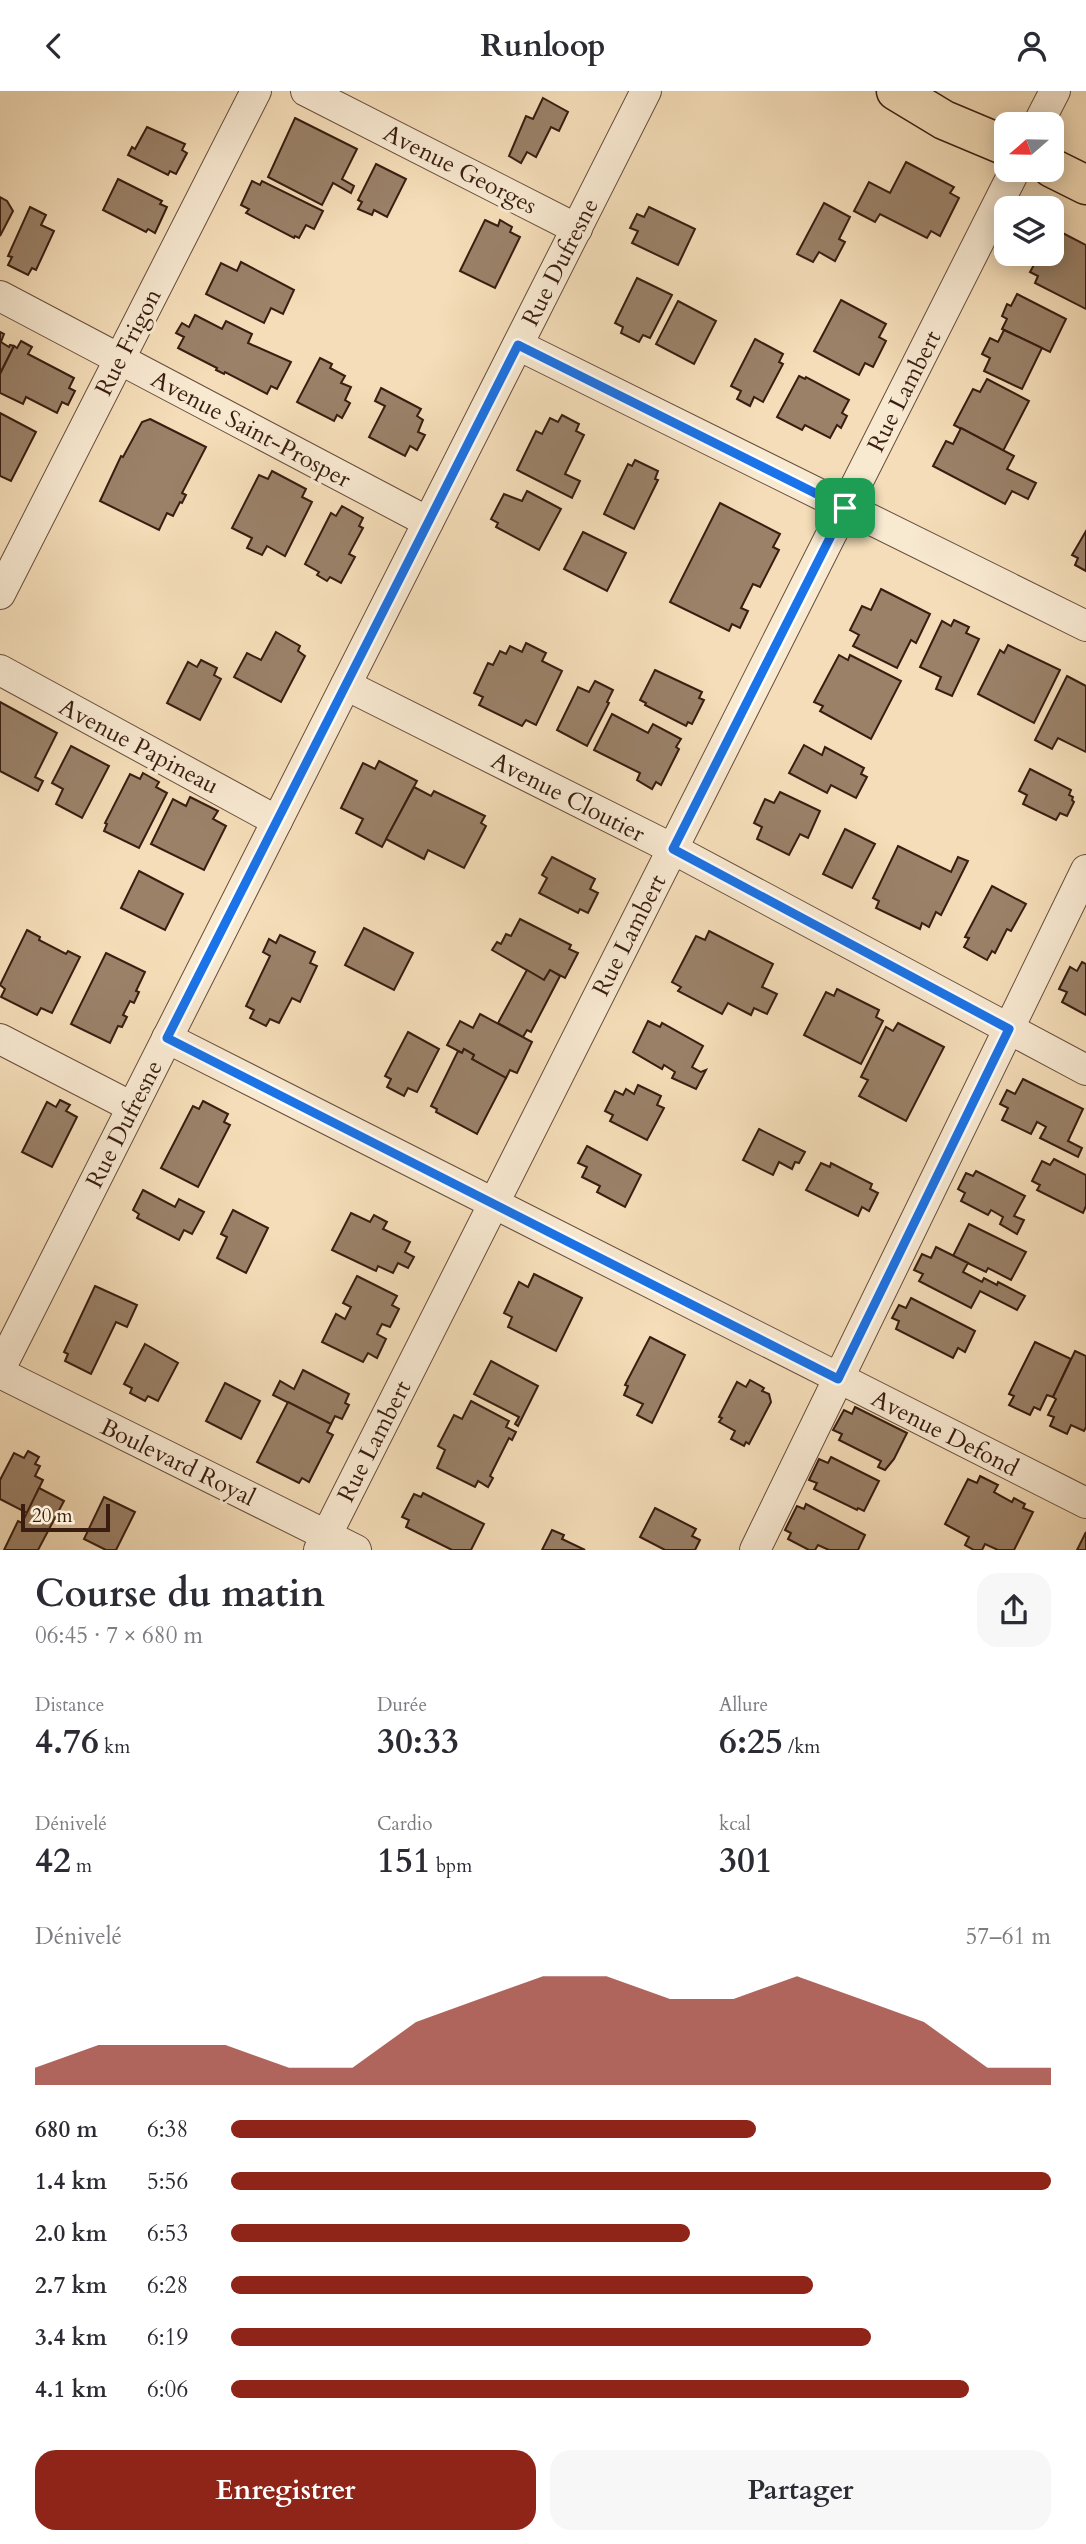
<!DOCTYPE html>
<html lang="fr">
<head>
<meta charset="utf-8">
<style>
	body { margin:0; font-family:Cardo,serif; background:#f7f7f7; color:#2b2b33; height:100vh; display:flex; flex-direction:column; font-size:26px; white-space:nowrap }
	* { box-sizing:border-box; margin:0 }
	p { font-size:23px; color:#7c7c81 }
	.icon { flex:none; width:38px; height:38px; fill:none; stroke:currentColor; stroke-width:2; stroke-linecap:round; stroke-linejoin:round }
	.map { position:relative; height:1459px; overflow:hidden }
	.details { display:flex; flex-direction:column; background:#fff; flex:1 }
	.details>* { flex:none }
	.needle { width:46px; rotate:250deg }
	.buttons { position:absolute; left:994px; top:21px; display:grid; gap:14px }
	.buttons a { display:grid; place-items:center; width:70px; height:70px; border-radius:14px; background:#fff; box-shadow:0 4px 18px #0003; font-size:35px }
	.scale { position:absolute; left:21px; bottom:18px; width:89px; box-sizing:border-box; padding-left:7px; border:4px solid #391d11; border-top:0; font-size:19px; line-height:24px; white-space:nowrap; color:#391d11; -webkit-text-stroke:5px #f8e9d1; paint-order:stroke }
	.pin { position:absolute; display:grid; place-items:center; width:60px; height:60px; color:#fff; margin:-30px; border-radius:14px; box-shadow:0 4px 10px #0006 }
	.round { display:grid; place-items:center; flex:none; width:74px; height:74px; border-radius:21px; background:#f7f7f7 }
	.overview { display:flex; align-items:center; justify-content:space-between; height:119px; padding:0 35px }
	h1 { font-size:38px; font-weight:600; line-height:52px }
	.metrics { display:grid; grid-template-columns:repeat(3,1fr); gap:10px; height:119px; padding:7px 35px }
	.metrics div { display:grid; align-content:center }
	.metrics b { font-size:35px; font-weight:600 }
	.metrics small { font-size:19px; font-weight:400 }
	.metrics p { font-size:19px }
	.chart { height:196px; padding:14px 35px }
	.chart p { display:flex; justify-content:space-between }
	.chart svg { width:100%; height:126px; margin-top:7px; fill:#8f2418; opacity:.7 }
	.action { display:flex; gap:14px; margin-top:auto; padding:14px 35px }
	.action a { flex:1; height:80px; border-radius:21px; background:#8f2418; color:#fff; font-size:28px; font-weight:600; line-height:80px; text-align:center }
	.action a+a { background:#f7f7f7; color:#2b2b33 }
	ul { padding:0 35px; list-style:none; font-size:23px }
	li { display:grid; grid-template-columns:112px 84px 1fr; align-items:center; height:52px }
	li i { height:18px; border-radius:9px; background:#8f2418 }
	header { display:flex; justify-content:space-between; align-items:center; height:91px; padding:0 35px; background:#fff; font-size:32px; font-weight:600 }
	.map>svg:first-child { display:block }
	.building { fill:#9a8168; stroke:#391d11; stroke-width:2 }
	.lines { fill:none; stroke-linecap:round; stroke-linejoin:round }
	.minor-casing { stroke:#684d3b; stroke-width:32 }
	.major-casing { stroke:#391d11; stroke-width:41 }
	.minor { stroke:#f8e9d1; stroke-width:30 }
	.major { stroke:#f4ddb8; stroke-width:38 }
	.route-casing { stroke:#fff; stroke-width:14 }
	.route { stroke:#1a73e8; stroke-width:9 }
	.labels { text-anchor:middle; stroke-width:6; stroke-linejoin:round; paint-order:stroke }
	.street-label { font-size:24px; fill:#391d11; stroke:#f8e9d1 }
</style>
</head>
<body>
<header><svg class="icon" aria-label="back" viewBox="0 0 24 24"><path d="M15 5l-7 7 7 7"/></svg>Runloop<svg class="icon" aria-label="person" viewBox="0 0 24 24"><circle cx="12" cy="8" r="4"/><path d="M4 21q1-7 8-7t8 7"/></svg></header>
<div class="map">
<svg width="1086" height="1459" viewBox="0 0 1086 1459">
	<rect width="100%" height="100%" fill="#f4ddb8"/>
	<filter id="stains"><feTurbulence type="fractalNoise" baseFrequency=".00286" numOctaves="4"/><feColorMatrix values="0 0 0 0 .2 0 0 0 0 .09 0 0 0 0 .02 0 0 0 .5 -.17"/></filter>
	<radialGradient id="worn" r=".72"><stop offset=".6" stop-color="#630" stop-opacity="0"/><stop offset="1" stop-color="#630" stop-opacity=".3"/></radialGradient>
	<g class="building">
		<path d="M543,7L568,21L559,40L551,36L536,66L527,61L521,72L509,65L526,25L533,28Z"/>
		<path d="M295,27L357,58L342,88L354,95L351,102L333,92L322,114L268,86Z"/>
		<path d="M147,36L185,53L182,59L187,62L176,83L170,80L168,84L128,64L132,56L135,58Z"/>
		<path d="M906,71L954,96L950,102L959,107L940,145L931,140L927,147L880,123L875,131L854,120L869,91L890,102Z"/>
		<path d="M376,73L406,88L387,126L374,119L372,124L358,118L362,111L358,109Z"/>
		<path d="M118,88L162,110L160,113L167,116L155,142L148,138L146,141L103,119Z"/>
		<path d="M252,90L260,94L262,90L323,120L314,138L306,134L299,147L295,145L294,147L246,122L249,118L241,114Z"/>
		<path d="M0,106L7,110L13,120L0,145Z"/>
		<path d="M824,112L850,126L839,148L845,151L835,170L819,161L813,171L797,163Z"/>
		<path d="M30,116L46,124L41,134L54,140L36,179L32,177L28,184L8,174L12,166L8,165Z"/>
		<path d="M649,116L695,138L678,174L632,152L638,140L630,137L637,123L644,126Z"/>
		<path d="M485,129L498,135L500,129L512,136L510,141L520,146L495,197L460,180Z"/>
		<path d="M1053,137L1086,154V218L1035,192L1038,185L1030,181L1040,163H1052Z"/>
		<path d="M241,171L294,199L283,223L271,217L264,232L206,203L221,172L237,180Z"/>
		<path d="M637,187L672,204L650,247L643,244L639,251L621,242L623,236L615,232Z"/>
		<path d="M1017,203L1066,228L1050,261L1002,238L1007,228L1002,225L1007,213L1011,215Z"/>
		<path d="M841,209L886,233L879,246L886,250L873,276L865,272L859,284L814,260Z"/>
		<path d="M678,210L716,230L694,273L656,253Z"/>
		<path d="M195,224L222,238L226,230L252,243L248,252L291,271L277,298L271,295L267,303L225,281L224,283L216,279L217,277L178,257L184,246L176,242L182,232L189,236Z"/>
		<path d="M1004,239L1042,257L1022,298L984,280L990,267L982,263L990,247L998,251Z"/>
		<path d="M0,241L4,243L1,251L9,256L10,254L14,255L0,283Z"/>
		<path d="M755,248L783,263L779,271L783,273L763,311L754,306L750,315L737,308L741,300L731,295Z"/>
		<path d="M21,250L32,256L28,263L74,287L69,297L75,300L68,314L62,311L57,322L26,306L23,313L0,302V283L14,255L17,257Z"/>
		<path d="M320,267L332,273L330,277L345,285L341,292L351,296L345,309L350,312L342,327L337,324L334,330L297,311Z"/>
		<path d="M799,285L805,288L806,286L849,309L842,322L847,325L841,337L837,334L830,347L805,334L802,339L777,326Z"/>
		<path d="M987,288L1029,310L1003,360L954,334L973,298L980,301Z"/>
		<path d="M381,297L421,318L417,325L423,329L418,341L425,344L417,359L410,355L405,365L369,346L385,315L375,310Z"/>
		<path d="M0,322L36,341L11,390L0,385Z"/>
		<path d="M562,324L579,333L576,340L584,344L565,383L580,390L572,407L517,379L536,340L542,343L550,327L558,331Z"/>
		<path d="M150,328L206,356L182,402L186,404L182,412L180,411L173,425L167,422L159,439L100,410L121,365L123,366L142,331Z"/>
		<path d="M961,337L1014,365L1007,378L1036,392L1028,408L1012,400L1005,413L933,375L946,350L953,353Z"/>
		<path d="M635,369L658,380L655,388L658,389L634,438L604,423L628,373L632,375Z"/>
		<path d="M272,380L306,398L302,406L312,411L285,465L267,455L262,464L247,457L252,447L232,437L259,384L268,388Z"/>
		<path d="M527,400L561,418L539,459L496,436L498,432L491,428L504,403L522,410Z"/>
		<path d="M720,412L780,443L773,456L779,459L760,496L753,493L741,517L748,520L740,537L732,533L729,540L670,511Z"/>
		<path d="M342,415L363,427L359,435L363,437L349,463L355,466L341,492L330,486L327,490L317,484L319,481L305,473L331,422L336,425Z"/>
		<path d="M1086,440V480L1075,474L1078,467L1072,464Z"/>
		<path d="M583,441L626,462L607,500L564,478Z"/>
		<path d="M881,498L930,523L916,552L911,549L897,577L853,555L859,544L850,539L862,515L871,519Z"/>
		<path d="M954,529L969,536L966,542L979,548L952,605L936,598L941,586L920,576L942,530L951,535Z"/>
		<path d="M276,541L300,555L298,560L305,565L281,611L234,586L247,562L261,569Z"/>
		<path d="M526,552L546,562L542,570L562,580L536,634L526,629L522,635L479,614L483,606L474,602L488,572L493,574L500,560L506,563L510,555L522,561Z"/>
		<path d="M1008,554L1060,579L1034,632L978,603L1000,559L1004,562Z"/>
		<path d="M839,564L848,569L850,564L901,590L871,648L820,620L823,615L814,611Z"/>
		<path d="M201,569L217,577L214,584L221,588L200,629L167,612L188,571L197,576Z"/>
		<path d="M655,579L702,601L699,607L704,609L692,633L688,631L686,635L645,614L646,612L640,609Z"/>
		<path d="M1067,585L1086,595V661L1058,647L1052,658L1035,649Z"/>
		<path d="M595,590L613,599L607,611L609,612L587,655L557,639L578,596L589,601Z"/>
		<path d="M0,611L57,642L35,686L43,690L38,700L0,680Z"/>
		<path d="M612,623L648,642L653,633L681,648L676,656L679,658L661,694L656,691L652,698L637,689L640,682L594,659Z"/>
		<path d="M804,654L822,664L825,656L864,677L861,683L867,686L856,707L831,694L827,702L789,682Z"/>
		<path d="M71,655L109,675L82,727L56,713L63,698L52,692Z"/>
		<path d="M379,670L417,690L382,756L356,742L363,728L341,717L363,672L375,678Z"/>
		<path d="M1030,678L1071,699L1069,704L1073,706L1072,709L1074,711L1067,725L1060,722L1056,729L1023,713L1027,704L1019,700Z"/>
		<path d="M143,682L159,691L156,696L167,702L139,757L104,740L107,733L105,732L130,683L140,688Z"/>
		<path d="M414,696L431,705L434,700L485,725L481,732L486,735L464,777L428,759L424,768L386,748Z"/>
		<path d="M780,701L820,720L808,747L800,743L789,764L757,748L762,736L754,732L765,708L774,712Z"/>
		<path d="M190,706L218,720L213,728L226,735L204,779L151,753L173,708L186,715Z"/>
		<path d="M845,738L875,753L852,797L823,783Z"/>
		<path d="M898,755L951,781L958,766L968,770L941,824L936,821L929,836L922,832L920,838L876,817L879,810L873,807Z"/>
		<path d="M552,766L595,788L590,798L598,802L588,822L580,818L578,822L539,802L547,787L542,784Z"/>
		<path d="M139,780L183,803L165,839L121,817Z"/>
		<path d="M992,795L1026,813L1011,840L1007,838L995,862L992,860L987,869L964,856L969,847L965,846Z"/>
		<path d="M520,828L571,854L569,858L578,862L565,887L550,879L544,889L492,859L497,851L501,853L506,843L511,845Z"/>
		<path d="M364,837L413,862L394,899L345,874Z"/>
		<path d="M27,839L40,846L39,849L66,863L68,860L80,866L52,922L41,917L37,924L1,906L5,898L0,894Z"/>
		<path d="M709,840L773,873L762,896L777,903L767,923L754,917L751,924L728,912L722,923L678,900L681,896L672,891L696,845L705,849Z"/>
		<path d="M280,844L315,861L310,872L317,875L300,911L292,907L279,932L270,928L266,935L250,927L254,919L246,915L270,865L263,861L269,848L276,852Z"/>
		<path d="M106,862L145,881L136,900L139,901L134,912L130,910L123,924L127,926L122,936L118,935L110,952L71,933Z"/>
		<path d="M1082,871L1086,873V924L1062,911L1067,901L1059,898L1070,876L1077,880Z"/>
		<path d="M527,879L544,889L550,879L560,885L531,941L527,939L523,946L498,932Z"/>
		<path d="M837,898L879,919L876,926L883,930L861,973L804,944L826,901L834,905Z"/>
		<path d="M480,923L532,951L517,982L510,979L506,987L472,968L474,964L464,958L462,962L447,954L460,930L473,937Z"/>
		<path d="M648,930L660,936L662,932L703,955L692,976L701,981L706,979L696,998L672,987L675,981L664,974L662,978L633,961Z"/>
		<path d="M898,932L944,956L906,1030L859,1005L868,989L861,986L886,936L893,940Z"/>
		<path d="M408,941L439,958L417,1001L408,997L404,1005L387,996L391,988L385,985Z"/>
		<path d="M464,958L474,964L472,968L506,987L477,1043L436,1021L437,1018L431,1015L458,960L462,962Z"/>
		<path d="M1023,988L1083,1018L1068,1050L1082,1057L1078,1066L1040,1047L1046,1036L1037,1031L1031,1043L1002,1029L1008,1017L1000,1013L1007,999L1015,1003Z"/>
		<path d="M638,994L661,1005L657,1014L664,1017L647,1049L610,1030L613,1024L605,1020L615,1000L623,1004L626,998L634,1003Z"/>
		<path d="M60,1009L70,1014L66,1020L77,1026L52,1076L22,1061L47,1011L56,1016Z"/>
		<path d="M203,1010L228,1023L224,1031L230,1034L198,1096L161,1077L193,1015L199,1018Z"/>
		<path d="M759,1038L805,1061L799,1072L795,1071L792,1078L779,1071L773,1084L743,1069Z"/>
		<path d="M587,1055L641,1084L625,1116L597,1101L600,1095L582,1086L587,1076L578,1072Z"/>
		<path d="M1054,1068L1086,1084V1115L1083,1122L1037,1099L1040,1094L1032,1090L1042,1070L1050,1074Z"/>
		<path d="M821,1072L830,1076L831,1072L872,1093L870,1098L878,1102L869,1120L862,1116L858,1125L806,1099Z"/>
		<path d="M976,1080L1025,1105L1014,1125L1024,1129L1017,1143L1000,1133L1003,1126L991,1119L988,1124L961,1110L965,1102L958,1098L966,1082L973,1085Z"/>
		<path d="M143,1099L175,1116L179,1108L204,1121L192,1143L184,1139L179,1149L137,1127L139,1123L133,1119Z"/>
		<path d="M233,1119L268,1137L246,1182L217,1167L227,1146L221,1143Z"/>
		<path d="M351,1122L370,1131L374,1124L387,1131L383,1138L410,1151L405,1161L414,1166L408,1177L398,1172L393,1182L378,1175L376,1180L332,1159Z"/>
		<path d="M969,1133L1026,1161L1011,1189L988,1177L986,1181L953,1165Z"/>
		<path d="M936,1156L968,1172L963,1181L982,1191L984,1187L997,1194L998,1191L1025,1205L1017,1219L980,1200L971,1217L919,1190L923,1183L914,1179L922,1163L931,1167Z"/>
		<path d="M534,1183L582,1207L556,1260L508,1236L512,1226L504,1222L519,1191L528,1196Z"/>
		<path d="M357,1185L397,1205L392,1214L399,1218L390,1236L382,1233L377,1243L386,1248L377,1267L368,1262L363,1271L322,1251L336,1223L345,1228L351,1216L343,1212Z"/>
		<path d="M95,1195L137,1214L127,1236L116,1231L91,1283L65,1270L68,1263L64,1261Z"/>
		<path d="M911,1207L975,1240L965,1261L958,1257L953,1267L896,1238L899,1230L892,1227L899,1214L906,1217Z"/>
		<path d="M650,1246L685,1264L652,1332L637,1324L643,1313L624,1304L628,1295L625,1294Z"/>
		<path d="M1035,1251L1071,1268L1053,1306L1047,1304L1040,1319L1034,1316L1030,1324L1009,1314L1014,1305L1009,1303Z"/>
		<path d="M145,1253L178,1272L158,1310L148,1305L145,1310L130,1302L132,1297L124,1293Z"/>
		<path d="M1075,1260L1086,1265V1336L1084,1340L1071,1334L1067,1343L1050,1335L1054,1326L1048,1324L1056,1308L1053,1306Z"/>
		<path d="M491,1270L538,1295L518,1335L515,1333L519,1326L474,1303Z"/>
		<path d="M303,1279L349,1303L345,1312L349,1314L342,1328L335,1325L331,1333L273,1304L280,1290L294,1298Z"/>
		<path d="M750,1289L764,1297L762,1300L769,1303L771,1311L749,1353L746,1351L744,1355L731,1348L735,1340L719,1331L722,1327L719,1326L737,1291L746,1296Z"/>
		<path d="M225,1292L260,1310L241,1348L206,1330Z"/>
		<path d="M471,1310L509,1330L506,1336L516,1341L512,1349L509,1347L490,1385L493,1387L488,1396L478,1390L475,1396L437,1377L445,1359L438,1355L454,1324L462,1328Z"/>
		<path d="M288,1311L331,1333L327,1341L333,1344L309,1391L302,1387L299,1392L257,1371Z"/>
		<path d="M855,1316L907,1342L894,1368L885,1379L878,1376L881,1370L839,1349L842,1343L833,1339L844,1319L852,1323Z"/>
		<path d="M28,1360L39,1366L35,1373L40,1375L35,1385L43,1389L27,1422L0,1408V1389L14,1362L24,1367Z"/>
		<path d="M831,1366L879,1390L864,1420L858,1417L857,1419L814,1398L817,1392L809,1389L819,1368L828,1372Z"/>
		<path d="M980,1385L998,1394L994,1401L1012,1411L1014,1407L1025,1413L1023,1417L1033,1421L1014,1459H998L985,1453L982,1459H974L965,1454L969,1446L945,1433L968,1388L977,1392Z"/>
		<path d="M39,1397L64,1410L38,1459H4L18,1430L22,1432Z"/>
		<path d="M423,1402L484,1433L471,1459H452L406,1436L409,1429L402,1426L414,1403L421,1406Z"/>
		<path d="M104,1406L135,1421L116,1459H106L84,1448Z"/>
		<path d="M806,1413L865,1444L858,1459H829L818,1454L815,1459H809L788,1448L791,1442L785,1439L797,1415L804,1418Z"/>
		<path d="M655,1417L696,1438L692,1445L700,1449L695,1459H665L640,1446Z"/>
		<path d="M552,1439L564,1444L562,1448L585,1459H542Z"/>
		<path d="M1086,1441V1459H1077Z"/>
	</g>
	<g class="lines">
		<defs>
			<g id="minor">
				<path d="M306,0L577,138"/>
				<path d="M1038,33L1055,0"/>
				<path d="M0,205L428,431"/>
				<path d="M518,254L1086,535"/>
				<path d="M0,503L256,0"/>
				<path d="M0,579L277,730"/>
				<path d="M346,594L673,758L1086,979"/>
				<path d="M167,947L1086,1412"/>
				<path d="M0,948L132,1016"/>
				<path d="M0,1278L646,0"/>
				<path d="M0,1282L356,1459"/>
				<path d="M319,1459L1015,79"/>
				<path d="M755,1459L1086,779"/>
			</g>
			<g id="major">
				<path d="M896,0L944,29L1006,55"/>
				<path d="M1052,77L1086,94"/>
			</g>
		</defs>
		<use href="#minor" class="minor-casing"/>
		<use href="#major" class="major-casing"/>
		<use href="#minor" class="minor"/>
		<use href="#major" class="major"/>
	</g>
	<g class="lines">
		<defs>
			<path id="route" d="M518,254L845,417L673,758L1009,938L838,1288L167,947Z"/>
		</defs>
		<use href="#route" class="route-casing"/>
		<use href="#route" class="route"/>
	</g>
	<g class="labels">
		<g class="street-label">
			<text transform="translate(460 78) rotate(27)" y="8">Avenue Georges</text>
			<text transform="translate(560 171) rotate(-63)" y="8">Rue Dufresne</text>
			<text transform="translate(128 251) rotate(-63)" y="8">Rue Frigon</text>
			<text transform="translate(904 300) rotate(-63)" y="8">Rue Lambert</text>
			<text transform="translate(251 338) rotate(28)" y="8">Avenue Saint-Prosper</text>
			<text transform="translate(139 655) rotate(28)" y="8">Avenue Papineau</text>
			<text transform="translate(568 706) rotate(27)" y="8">Avenue Cloutier</text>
			<text transform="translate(629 844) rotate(-63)" y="8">Rue Lambert</text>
			<text transform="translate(124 1033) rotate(-63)" y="8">Rue Dufresne</text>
			<text transform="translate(945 1342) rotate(27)" y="8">Avenue Defond</text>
			<text transform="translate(374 1350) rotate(-63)" y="8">Rue Lambert</text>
			<text transform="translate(178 1371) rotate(26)" y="8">Boulevard Royal</text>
		</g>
	</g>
	<rect width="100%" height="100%" filter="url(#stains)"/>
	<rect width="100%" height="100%" fill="url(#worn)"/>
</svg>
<div class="buttons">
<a><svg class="needle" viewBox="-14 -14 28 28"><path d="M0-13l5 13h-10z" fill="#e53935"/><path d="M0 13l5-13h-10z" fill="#7c7c81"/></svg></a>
<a><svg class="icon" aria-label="layers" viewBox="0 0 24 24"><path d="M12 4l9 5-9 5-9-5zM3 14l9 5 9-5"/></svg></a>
</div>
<div class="scale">20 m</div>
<div class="pin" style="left:845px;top:417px;background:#1e9e55"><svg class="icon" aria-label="arrive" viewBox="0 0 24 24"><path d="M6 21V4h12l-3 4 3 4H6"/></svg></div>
</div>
<section class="details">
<div class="overview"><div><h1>Course du matin</h1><p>06:45 · 7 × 680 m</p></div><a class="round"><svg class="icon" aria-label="share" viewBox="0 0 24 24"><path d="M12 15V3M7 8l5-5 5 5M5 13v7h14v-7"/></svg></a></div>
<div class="metrics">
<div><p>Distance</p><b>4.76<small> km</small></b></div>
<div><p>Durée</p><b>30:33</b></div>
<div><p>Allure</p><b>6:25<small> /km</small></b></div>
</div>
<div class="metrics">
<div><p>Dénivelé</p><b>42<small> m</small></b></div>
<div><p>Cardio</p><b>151<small> bpm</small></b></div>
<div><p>kcal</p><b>301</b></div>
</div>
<div class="chart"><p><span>Dénivelé</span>57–61 m</p>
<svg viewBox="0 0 160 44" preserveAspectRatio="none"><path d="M0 44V38L10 30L20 30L30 30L40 38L50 38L60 22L70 14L80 6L90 6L100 14L110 14L120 6L130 14L140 22L150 38L160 38V44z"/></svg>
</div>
<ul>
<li><b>680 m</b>6:38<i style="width:64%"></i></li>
<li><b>1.4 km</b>5:56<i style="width:100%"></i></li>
<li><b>2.0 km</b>6:53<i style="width:56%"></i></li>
<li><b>2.7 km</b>6:28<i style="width:71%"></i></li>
<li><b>3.4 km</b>6:19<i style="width:78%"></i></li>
<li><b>4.1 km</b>6:06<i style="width:90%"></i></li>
</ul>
<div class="action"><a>Enregistrer</a><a>Partager</a></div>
</section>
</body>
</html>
